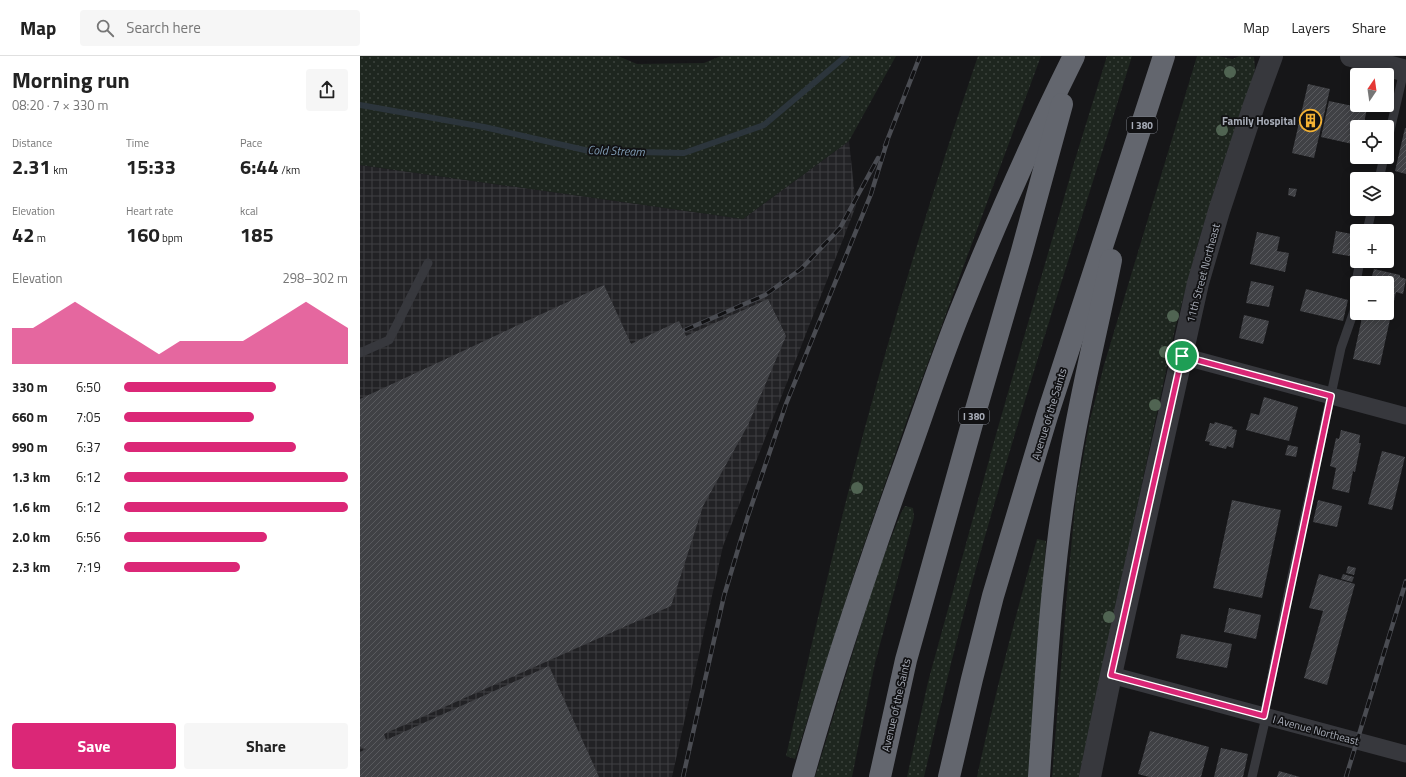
<!DOCTYPE html>
<html lang="en">
<head>
<meta charset="utf-8">
<style>
	body { margin:0; font-family:"Titillium Web",sans-serif; background:#f6f6f6; color:#222; height:100vh; display:flex; flex-direction:column; font-size:15px; white-space:nowrap }
	* { box-sizing:border-box; margin:0 }
	p { font-size:13px; color:#767676 }
	.icon { flex:none; width:22px; height:22px; fill:none; stroke:currentColor; stroke-width:2; stroke-linecap:round; stroke-linejoin:round }
	.map { position:relative; flex:1; overflow:hidden }
	.sheet { display:flex; flex-direction:column; background:#fff; width:360px }
	.sheet>* { flex:none }
	.needle { width:26px; rotate:13deg }
	.buttons { position:absolute; left:990px; top:12px; display:grid; gap:8px }
	.buttons a { display:grid; place-items:center; width:44px; height:44px; border-radius:4px; background:#fff; box-shadow:0 2px 10px #0003; font-size:20px }
	.pin { position:absolute; display:grid; place-items:center; width:34px; height:34px; color:#fff; margin:-17px; border:2px solid #fff; border-radius:50%; box-shadow:0 1px 4px #0007 }
	.round { display:grid; place-items:center; flex:none; width:42px; height:42px; border-radius:4px; background:#f6f6f6 }
	.summary { display:flex; align-items:center; justify-content:space-between; height:68px; padding:0 12px }
	h1 { font-size:22px; font-weight:700; line-height:30px }
	.metrics { display:grid; grid-template-columns:repeat(3,1fr); gap:6px; height:68px; padding:4px 12px }
	.metrics div { display:grid; align-content:center }
	.metrics b { font-size:20px; font-weight:700 }
	.metrics small { font-size:11px; font-weight:400 }
	.metrics p { font-size:11px }
	.chart { height:112px; padding:8px 12px }
	.chart p { display:flex; justify-content:space-between }
	.chart svg { width:100%; height:72px; margin-top:4px; fill:#db2777; opacity:.7 }
	.cta { display:flex; gap:8px; margin-top:auto; padding:8px 12px }
	.cta a { flex:1; height:46px; border-radius:4px; background:#db2777; color:#fff; font-size:16px; font-weight:700; line-height:46px; text-align:center }
	.cta a+a { background:#f6f6f6; color:#222 }
	ul { padding:0 12px; list-style:none; font-size:13px }
	li { display:grid; grid-template-columns:64px 48px 1fr; align-items:center; height:30px }
	li i { height:10px; border-radius:5px; background:#db2777 }
	header { display:flex; align-items:center; gap:24px; box-sizing:border-box; height:56px; padding:0 20px; background:#fff; border-bottom:1px solid #e0e0e0 }
	header strong { font-size:19px }
	nav { display:flex; gap:22px; margin-inline-start:auto; font-size:14px }
	.search { width:280px; height:36px; background:#f6f6f6; display:flex; align-items:center; gap:10px; box-sizing:border-box; padding:0 14px; border-radius:4px; color:#767676; font-size:15px }
	main { display:flex; flex:1; min-height:0 }
	.map>svg:first-child { display:block }
	.industrial { fill:url(#industrial-grid) }
	.green { fill:url(#green-dots) }
	.lines { fill:none; stroke-linecap:round; stroke-linejoin:round }
	.stream { stroke:#2c353c; stroke-width:6 }
	.building { fill:url(#building-hatch) }
	.service { stroke:#37383d; stroke-width:9 }
	.minor { stroke:#37383d; stroke-width:17 }
	.tertiary { stroke:#37383d; stroke-width:22 }
	.motorway { stroke:#63666e; stroke-width:22 }
	.rail-casing { stroke:#4a4c52; stroke-width:4.5 }
	.rail { stroke:#111113; stroke-width:3; stroke-dasharray:9; stroke-linecap:butt }
	.tree { fill:#506452 }
	.route-casing { stroke:#fff; stroke-width:8 }
	.route { stroke:#db2777; stroke-width:5 }
	.labels { text-anchor:middle; stroke-width:3.5; stroke-linejoin:round; paint-order:stroke }
	.shield { fill:#111113; stroke:#7b7e86; stroke-width:1 }
	.shield-label { font-size:10px; font-weight:bold; fill:#a8adb8 }
	.poi-label { font-size:11px; font-weight:bold; fill:#a8adb8; stroke:#111113; text-anchor:end }
	.street-label { font-size:11px; fill:#a8adb8; stroke:#111113 }
	.water-label { font-size:12px; font-style:italic; fill:#7f9bb3; stroke:#111113 }
</style>
</head>
<body>
<header>
<strong>Map</strong>
<div class="search"><svg class="icon" aria-label="search" viewBox="0 0 24 24"><circle cx="10" cy="10" r="6"/><path d="M15 15l6 6"/></svg>Search here</div>
<nav><a>Map</a><a>Layers</a><a>Share</a></nav>
</header>
<main>
<section class="sheet">
<div class="summary"><div><h1>Morning run</h1><p>08:20 · 7 × 330 m</p></div><a class="round"><svg class="icon" aria-label="share" viewBox="0 0 24 24"><path d="M12 15V3M7 8l5-5 5 5M5 13v7h14v-7"/></svg></a></div>
<div class="metrics">
<div><p>Distance</p><b>2.31<small> km</small></b></div>
<div><p>Time</p><b>15:33</b></div>
<div><p>Pace</p><b>6:44<small> /km</small></b></div>
</div>
<div class="metrics">
<div><p>Elevation</p><b>42<small> m</small></b></div>
<div><p>Heart rate</p><b>160<small> bpm</small></b></div>
<div><p>kcal</p><b>185</b></div>
</div>
<div class="chart"><p><span>Elevation</span>298–302 m</p>
<svg viewBox="0 0 160 44" preserveAspectRatio="none"><path d="M0 44V22L10 22L20 14L30 6L40 14L50 22L60 30L70 38L80 30L90 30L100 30L110 30L120 22L130 14L140 6L150 14L160 22V44z"/></svg>
</div>
<ul>
<li><b>330 m</b>6:50<i style="width:68%"></i></li>
<li><b>660 m</b>7:05<i style="width:58%"></i></li>
<li><b>990 m</b>6:37<i style="width:77%"></i></li>
<li><b>1.3 km</b>6:12<i style="width:100%"></i></li>
<li><b>1.6 km</b>6:12<i style="width:100%"></i></li>
<li><b>2.0 km</b>6:56<i style="width:64%"></i></li>
<li><b>2.3 km</b>7:19<i style="width:52%"></i></li>
</ul>
<div class="cta"><a>Save</a><a>Share</a></div>
</section>
<div class="map">
<svg width="1046" height="721" viewBox="0 0 1046 721">
	<defs>
		<pattern id="industrial-grid" width="8" height="8" patternUnits="userSpaceOnUse"><rect width="8" height="8" fill="#222225"/><path d="M0 4h8M4 0v8" fill="none" stroke="#3f3f43"/></pattern>
		<pattern id="green-dots" width="8" height="8" patternUnits="userSpaceOnUse"><rect width="8" height="8" fill="#1e261f"/><path d="M2 2h.1M6 6h.1" fill="none" stroke="#3c433d" stroke-width="1.8" stroke-linecap="round"/></pattern>
		<pattern id="building-hatch" width="6" height="6" patternUnits="userSpaceOnUse"><rect width="6" height="6" fill="#404145"/><path d="M-1 1l2-2M0 6l6-6M5 7l2-2" fill="none" stroke="#595a5e"/></pattern>
	</defs>
	<rect width="100%" height="100%" fill="#161618"/>
	<path class="industrial" d="M489,85L496,150L363,490L312,721H0V109L383,163Z"/>
	<g class="green">
		<path d="M0,0H258L277,8L344,7L361,0H536L489,85L383,163L0,109Z"/>
		<path d="M618,0H681L548,361L498,506L435,703L426,700C446,613 466,525 488,437C525,290 569,144 618,0Z"/>
		<path d="M747,0H772C719,172 663,343 615,516C596,584 580,652 564,721H547L568,626L637,375L714,107Z"/>
		<path d="M837,0H858L873,3L879,0L894,1L895,12L893,23L861,113L838,187L815,273L719,721H692L708,525L716,440L730,364L744,309Z"/>
		<path d="M545,450L553,452L554,461L515,607L492,721H455L517,517L541,457Z"/>
		<path d="M677,483L686,485L669,721H617C634,641 655,562 677,483Z"/>
	</g>
	<g class="lines">
		<path class="stream" d="M0,49L124,71L229,95L324,97L404,69L486,0"/>
	</g>
	<g class="building">
		<path d="M948,28L970,33L954,102L932,97Z"/>
		<path d="M969,45L1007,53L1003,71H997V89L961,81Z"/>
		<path d="M1045,72H1046V118L1035,115Z"/>
		<path d="M929,132L937,133L935,141L928,139Z"/>
		<path d="M976,175L997,179V192L995,201L972,197Z"/>
		<path d="M897,176L920,181L917,195L929,197L925,216L890,208Z"/>
		<path d="M1014,213L1040,219V221L1046,223L1043,238L1036,236L1020,309L993,303L1003,257H1027V227H1010Z"/>
		<path d="M891,225L914,230L909,251L886,247Z"/>
		<path d="M244,229L271,288L319,265L326,280L408,243L426,280L388,369L343,450L311,550L24,678L26,684L189,610L239,721H0V696L6,693L0,691V343Z"/>
		<path d="M946,233L988,244L983,265L940,255Z"/>
		<path d="M884,259L909,265L903,288L879,282Z"/>
		<path d="M904,341L938,351L929,385L886,374L891,357L899,359Z"/>
		<path d="M855,366L873,371L872,373L877,374L873,392L867,390L866,393L849,389L850,386L845,385L850,367L854,368Z"/>
		<path d="M981,374L1000,379L999,387H1001L995,416L993,415L989,437L972,433L976,412L970,410L976,382L979,383Z"/>
		<path d="M928,389L938,391L936,401L925,399Z"/>
		<path d="M1022,395L1045,401L1032,454L1008,448Z"/>
		<path d="M872,444L921,454L902,542L853,532Z"/>
		<path d="M958,444L982,450L977,471L953,466Z"/>
		<path d="M988,510L996,512L994,519L986,517Z"/>
		<path d="M959,518L995,528L967,629L944,622L963,555L949,552Z"/>
		<path d="M983,518L994,521L992,526L981,523Z"/>
		<path d="M869,552L901,559L896,583L864,576Z"/>
		<path d="M821,578L872,588L867,612L816,602Z"/>
		<path d="M790,675L849,691L841,721H789L778,718Z"/>
		<path d="M861,692L888,698L883,721H854Z"/>
		<path d="M919,715L940,721H917Z"/>
	</g>
	<g class="lines">
		<g class="service">
			<path d="M1027,87L1044,15"/>
			<path d="M1019,123L1024,101"/>
			<path d="M1007,175L1012,153"/>
			<path d="M0,297L29,284L68,207"/>
			<path d="M904,660L928,539L981,292L994,255L997,221L1000,205"/>
			<path d="M892,721L906,661"/>
		</g>
		<g class="minor">
			<path d="M822,300L1046,360"/>
			<path d="M751,619L1046,698"/>
		</g>
		<g class="tertiary">
			<path d="M991,0L1046,15"/>
			<path d="M730,721L751,619L838,227L859,155L894,49L912,0"/>
		</g>
		<g class="motorway">
			<path d="M443,721C474,610 511,501 550,393C566,348 581,303 599,258C634,171 672,84 714,0"/>
			<path d="M520,721L546,604L615,357L662,195L702,48"/>
			<path d="M589,721L612,623L633,540L687,360L804,0"/>
			<path d="M679,721C686,615 692,507 710,403C721,336 738,270 751,204"/>
		</g>
		<defs>
			<g id="rail">
				<path d="M525,90L560,0"/>
				<path d="M325,274L405,239L441,213L480,172L518,102"/>
				<path d="M323,721L364,540L388,460L426,348L511,138L527,86"/>
				<path d="M986,721L1046,525"/>
			</g>
		</defs>
		<use href="#rail" class="rail-casing"/>
		<use href="#rail" class="rail"/>
	</g>
	<g class="tree">
		<circle cx="870" cy="16" r="6"/>
		<circle cx="862" cy="74" r="6"/>
		<circle cx="813" cy="260" r="6"/>
		<circle cx="805" cy="296" r="6"/>
		<circle cx="795" cy="349" r="6"/>
		<circle cx="497" cy="432" r="6"/>
		<circle cx="749" cy="561" r="6"/>
	</g>
	<g class="lines">
		<defs>
			<path id="route" d="M822,300L971,340L904,660L751,619Z"/>
		</defs>
		<use href="#route" class="route-casing"/>
		<use href="#route" class="route"/>
	</g>
	<defs>
		<symbol id="building-ring" viewBox="-11 -11 22 22"><circle r="9.5" fill="#111113" stroke="#f2b134" stroke-width="1.5"/><path d="M-4-6H4V6H1V3H-1V6H-4ZM-2.5-4.3h1.7v1.8h-1.7ZM.8-4.3h1.7v1.8H.8ZM-2.5-1h1.7V.8h-1.7ZM.8-1h1.7V.8H.8Z" fill="#f2b134"/></symbol>
	</defs>
	<g fill-rule="evenodd">
		<use href="#building-ring" x="938" y="52" width="25" height="25"/>
	</g>
	<g class="labels">
		<g class="shield">
			<rect x="767" y="61" width="30" height="16" rx="3"/>
			<rect x="599" y="352" width="30" height="16" rx="3"/>
		</g>
		<g class="shield-label">
			<text x="782" y="73">I 380</text>
			<text x="614" y="364">I 380</text>
		</g>
		<g class="poi-label">
			<text x="936" y="69">Family Hospital</text>
		</g>
		<g class="street-label">
			<text transform="translate(843 217) rotate(-75)" y="4">11th Street Northeast</text>
			<text transform="translate(689 358) rotate(-73)" y="4">Avenue of the Saints</text>
			<text transform="translate(536 649) rotate(-77)" y="4">Avenue of the Saints</text>
			<text transform="translate(956 674) rotate(15)" y="4">I Avenue Northeast</text>
		</g>
		<g class="water-label">
			<text transform="translate(256 95) rotate(2)" y="4">Cold Stream</text>
		</g>
	</g>
</svg>
<div class="buttons">
<a><svg class="needle" viewBox="-14 -14 28 28"><path d="M0-13l5 13h-10z" fill="#e53935"/><path d="M0 13l5-13h-10z" fill="#767676"/></svg></a>
<a><svg class="icon" aria-label="locate" viewBox="0 0 24 24"><circle cx="12" cy="12" r="6"/><path d="M12 2v4M12 18v4M2 12h4M18 12h4"/></svg></a>
<a><svg class="icon" aria-label="layers" viewBox="0 0 24 24"><path d="M12 4l9 5-9 5-9-5zM3 14l9 5 9-5"/></svg></a>
<a>+</a>
<a>−</a>
</div>
<div class="pin" style="left:822px;top:300px;background:#1e9e55"><svg class="icon" aria-label="arrive" viewBox="0 0 24 24"><path d="M6 21V4h12l-3 4 3 4H6"/></svg></div>
</div>
</main>
</body>
</html>
